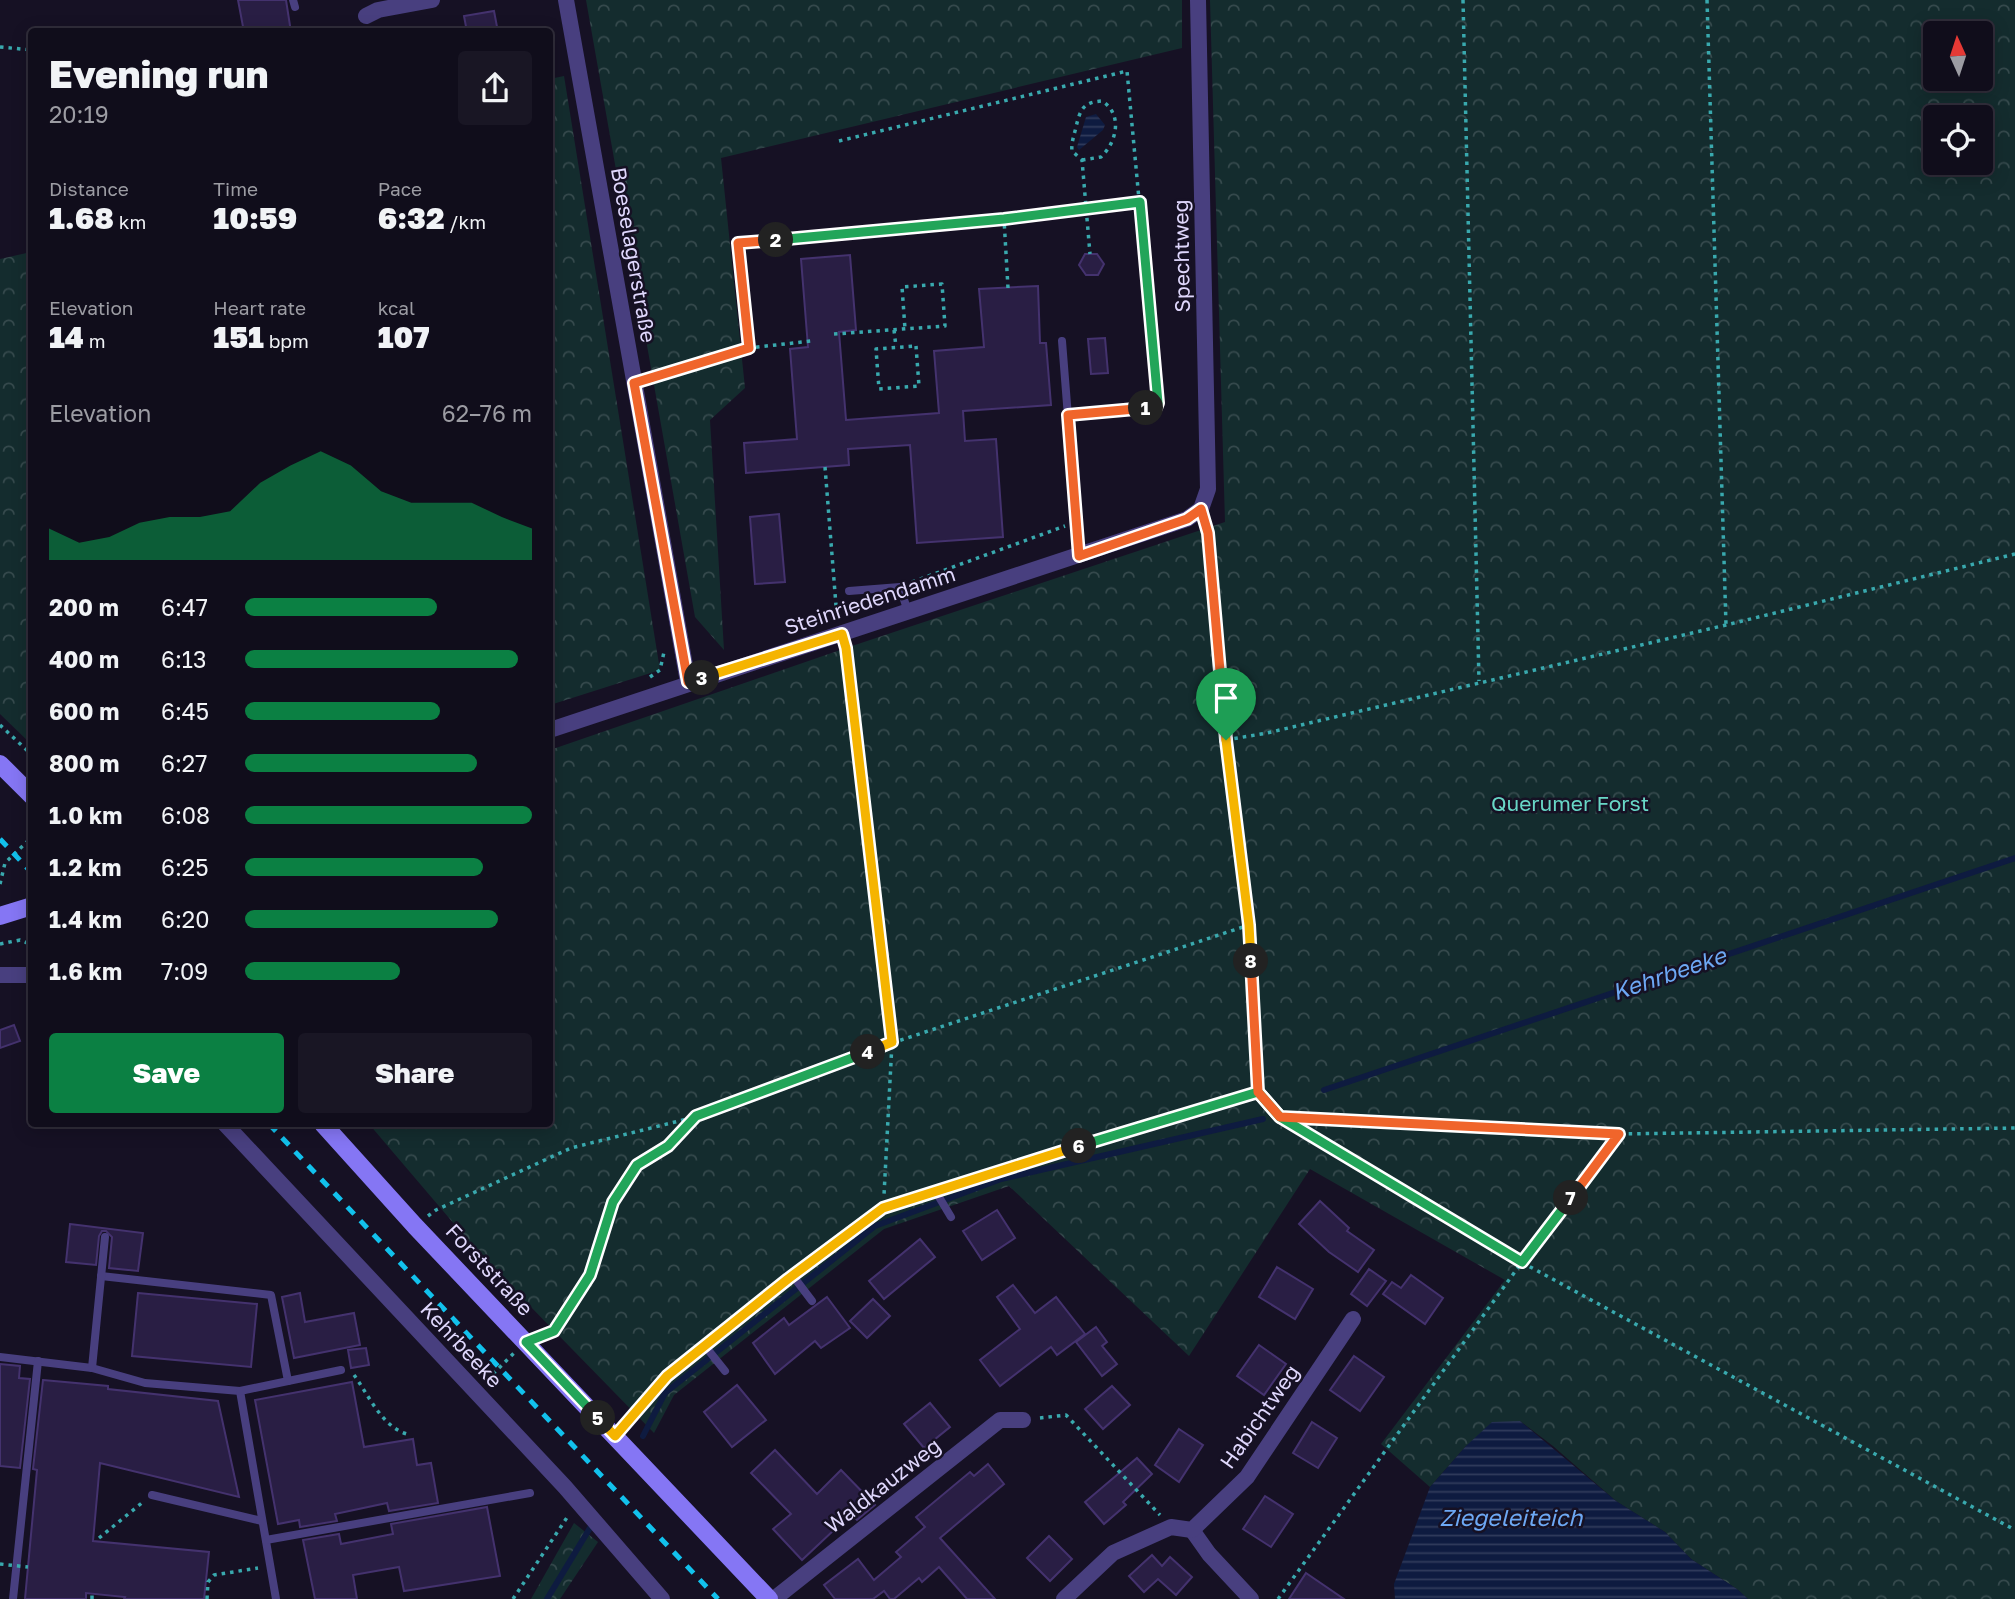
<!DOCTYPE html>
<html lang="en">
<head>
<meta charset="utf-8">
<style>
	body { margin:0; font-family:"Golos Text",sans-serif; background:#191624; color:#f1f3f6; height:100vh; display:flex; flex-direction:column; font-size:26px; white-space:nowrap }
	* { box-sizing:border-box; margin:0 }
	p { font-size:23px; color:#9c9ca3 }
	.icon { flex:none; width:38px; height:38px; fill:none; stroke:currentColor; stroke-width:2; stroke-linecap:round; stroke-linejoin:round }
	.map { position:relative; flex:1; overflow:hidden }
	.side { position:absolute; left:28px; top:28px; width:525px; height:1099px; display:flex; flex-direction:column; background:#100d1b; border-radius:7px; box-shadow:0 4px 18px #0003,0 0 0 2px #302d3a }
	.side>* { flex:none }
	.needle { width:46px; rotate:357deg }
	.controls { position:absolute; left:1923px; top:21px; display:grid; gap:14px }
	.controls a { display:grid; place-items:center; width:70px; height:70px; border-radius:7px; background:#100d1b; box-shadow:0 4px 18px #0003,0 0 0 2px #302d3a; font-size:35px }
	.pin { position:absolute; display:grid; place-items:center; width:60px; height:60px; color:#fff; margin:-72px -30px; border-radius:50% 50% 50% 0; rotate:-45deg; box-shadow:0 0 7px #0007 }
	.pin .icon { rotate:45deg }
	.km { position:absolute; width:35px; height:35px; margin:-18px; border-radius:50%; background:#222; color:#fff; font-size:19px; line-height:35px; text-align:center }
	.round { display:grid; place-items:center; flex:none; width:74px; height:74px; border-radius:7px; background:#191624 }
	.summary { display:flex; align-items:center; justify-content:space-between; height:119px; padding:0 21px }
	h1 { font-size:38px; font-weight:800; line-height:52px }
	.figures { display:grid; grid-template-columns:repeat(3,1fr); gap:10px; height:119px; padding:7px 21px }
	.figures div { display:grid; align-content:center }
	.figures b { font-size:30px; font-weight:800 }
	.figures small { font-size:19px; font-weight:400 }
	.figures p { font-size:19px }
	.chart { height:196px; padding:14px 21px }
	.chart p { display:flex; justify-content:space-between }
	.chart svg { width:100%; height:126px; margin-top:7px; fill:#0b8043; opacity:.7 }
	.cta { display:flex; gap:14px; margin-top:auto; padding:14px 21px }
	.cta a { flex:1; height:80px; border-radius:7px; background:#0b8043; color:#fff; font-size:28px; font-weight:800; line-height:80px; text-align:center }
	.cta a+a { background:#191624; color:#f1f3f6 }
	ul { padding:0 21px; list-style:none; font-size:23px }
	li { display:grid; grid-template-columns:112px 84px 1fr; align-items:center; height:52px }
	li i { height:18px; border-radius:9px; background:#0b8043 }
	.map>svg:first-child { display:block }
	.forest { fill:url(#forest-crowns); fill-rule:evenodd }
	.water { fill:url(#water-rules) }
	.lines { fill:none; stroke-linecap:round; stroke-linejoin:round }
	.stream { stroke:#0e1b40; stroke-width:6 }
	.building { fill:#291e44; stroke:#44326e; stroke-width:2 }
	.path { stroke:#39a9ae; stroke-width:3.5; stroke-dasharray:3.5 5; stroke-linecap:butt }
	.lane { stroke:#483f7f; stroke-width:8 }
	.street { stroke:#483f7f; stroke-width:16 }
	.secondary { stroke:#8576f4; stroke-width:18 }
	.rail { stroke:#12c1ec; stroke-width:5; stroke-dasharray:10 9; stroke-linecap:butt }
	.path-bridge { stroke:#39a9ae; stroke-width:3.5; stroke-dasharray:3.5 5; stroke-linecap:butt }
	.split-1-casing { stroke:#fff; stroke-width:14 }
	.split-2-casing { stroke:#fff; stroke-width:14 }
	.split-3-casing { stroke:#fff; stroke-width:14 }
	.split-4-casing { stroke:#fff; stroke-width:14 }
	.split-5-casing { stroke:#fff; stroke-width:14 }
	.split-6-casing { stroke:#fff; stroke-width:14 }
	.split-7-casing { stroke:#fff; stroke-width:14 }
	.split-8-casing { stroke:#fff; stroke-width:14 }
	.split-9-casing { stroke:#fff; stroke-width:14 }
	.split-1 { stroke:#f0652b; stroke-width:9 }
	.split-2 { stroke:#22a559; stroke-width:9 }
	.split-3 { stroke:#f0652b; stroke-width:9 }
	.split-4 { stroke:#f5b400; stroke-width:9 }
	.split-5 { stroke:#22a559; stroke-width:9 }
	.split-6 { stroke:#f5b400; stroke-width:9 }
	.split-7 { stroke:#22a559; stroke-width:9 }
	.split-8 { stroke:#f0652b; stroke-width:9 }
	.split-9 { stroke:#f5b400; stroke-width:9 }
	.labels { text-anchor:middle; stroke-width:5; stroke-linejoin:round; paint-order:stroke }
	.street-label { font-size:21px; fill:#dfd7fc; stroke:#161124 }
	.park-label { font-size:21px; fill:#68d7c6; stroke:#161124 }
	.water-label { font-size:23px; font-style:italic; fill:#6da8f4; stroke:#161124 }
</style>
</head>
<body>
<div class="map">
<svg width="2015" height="1599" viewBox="0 0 2015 1599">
	<defs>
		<pattern id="forest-crowns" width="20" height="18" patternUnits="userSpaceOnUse" patternTransform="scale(1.75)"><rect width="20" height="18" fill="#142c2e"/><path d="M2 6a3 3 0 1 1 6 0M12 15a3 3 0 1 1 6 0" fill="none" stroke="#364a4d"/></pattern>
		<pattern id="water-rules" width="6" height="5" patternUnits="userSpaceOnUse" patternTransform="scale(1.75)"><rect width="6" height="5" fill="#0e1b40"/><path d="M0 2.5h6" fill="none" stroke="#313b5c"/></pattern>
	</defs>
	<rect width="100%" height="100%" fill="#161124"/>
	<g class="forest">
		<path d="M586,0H1182V48L721,158L745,388L710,420L724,650L695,617Z"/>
		<path d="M1210,0H2015V1599H1748L1737,1589L1691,1559L1665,1532L1616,1501L1553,1446L1520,1421L1466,1446L1430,1487L1381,1444L1505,1280L1310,1169L1189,1356L1009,1186L884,1229L674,1395L654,1433L484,1259L369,1124H550V750L846,648L1225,522ZM1936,33H1981V79H1936ZM1936,117H1981V163H1936Z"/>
		<path d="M564,76L660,670L550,705V79Z"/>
		<path d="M31,252H32L31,744L0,714V259Z"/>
		<path d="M574,1523L598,1542L560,1599H531Z"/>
	</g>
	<g class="water">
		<path d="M1096,114L1105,125L1103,130L1079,150L1077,147L1086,117Z"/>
		<path d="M1520,1421L1616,1501L1665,1532L1691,1559L1737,1589L1748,1599H1395L1394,1584L1430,1487L1466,1446L1492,1422Z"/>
	</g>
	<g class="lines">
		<g class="stream">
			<path d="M1324,1090L2015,858"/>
			<path d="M643,1436L665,1393L875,1226L1001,1179L1263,1119"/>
			<path d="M547,1599L593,1523"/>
		</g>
	</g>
	<g class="building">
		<path d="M238,0H286L291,32H244Z"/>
		<path d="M494,11L498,32H467L464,16Z"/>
		<path d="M1085,254H1097L1104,264L1098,275H1086L1079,265Z"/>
		<path d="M850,255L856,330L839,332L846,420L939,413L934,351L984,347L979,289L1038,286L1040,343H1046L1051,405L963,411L965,441L996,439L1003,537L917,543L910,445L848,449L849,465L746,473L744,443L797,439L790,349L808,347L801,259Z"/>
		<path d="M1105,338L1108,373L1091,374L1088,339Z"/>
		<path d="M779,514L785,582L755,584L750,517Z"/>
		<path d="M14,1025L20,1041L0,1048V1030Z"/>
		<path d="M1320,1201L1349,1228L1347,1231L1374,1250L1358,1272L1329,1252L1299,1224Z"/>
		<path d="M997,1210L1015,1238L982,1260L963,1231Z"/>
		<path d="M70,1224L143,1233L138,1271L109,1268L112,1237L106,1231H102L99,1236L96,1265L66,1262Z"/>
		<path d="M920,1239L935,1257L884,1299L869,1281Z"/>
		<path d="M1277,1267L1313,1289L1295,1319L1259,1297Z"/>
		<path d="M1369,1269L1386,1281L1367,1306L1351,1294Z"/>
		<path d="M1411,1275L1443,1298L1425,1324L1383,1294L1392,1282L1401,1288Z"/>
		<path d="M1013,1285L1035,1313L1056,1297L1085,1334L1057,1355L1051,1347L1000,1386L980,1360L1020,1329L997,1297Z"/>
		<path d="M138,1293L257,1304L251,1367L132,1356Z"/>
		<path d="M300,1293L305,1322L354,1313L360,1345L294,1358L282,1297Z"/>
		<path d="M827,1297L850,1328L821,1348L815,1341L775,1374L753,1343L784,1318L789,1325Z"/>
		<path d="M873,1299L890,1316L867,1338L850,1321Z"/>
		<path d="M1096,1327L1107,1342L1102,1346L1117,1364L1102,1376L1076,1342Z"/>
		<path d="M1259,1345L1286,1364L1264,1395L1237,1376Z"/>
		<path d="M366,1348L369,1365L351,1368L348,1350Z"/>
		<path d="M1354,1356L1384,1377L1360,1411L1330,1390Z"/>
		<path d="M0,1364L20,1366L19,1378L30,1379L20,1468L0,1466Z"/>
		<path d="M43,1380L108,1386V1389L218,1401L239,1497L100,1463L93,1541L209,1552L204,1599H124L125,1597L86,1593V1599H25L37,1470L33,1469Z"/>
		<path d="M352,1382L364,1447L413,1439L417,1465L431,1463L438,1503L389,1511L387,1503L335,1514L337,1521L300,1527L299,1520L278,1524L255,1400Z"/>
		<path d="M737,1385L766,1420L732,1447L704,1412Z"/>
		<path d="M1112,1386L1130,1405L1103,1429L1085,1409Z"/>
		<path d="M930,1403L950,1427L924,1448L904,1424Z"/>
		<path d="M1312,1422L1337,1438L1318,1468L1293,1453Z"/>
		<path d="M1179,1429L1203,1445L1179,1482L1155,1465Z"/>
		<path d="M775,1450L817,1494L841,1470L875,1505L857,1520L851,1514L802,1560L773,1529L791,1514L751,1473Z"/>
		<path d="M1137,1458L1152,1474L1123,1502L1126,1505L1104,1524L1085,1502Z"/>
		<path d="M988,1464L1004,1484L940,1538L995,1599H967L939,1567L922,1582L919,1578L894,1599H890L884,1591L873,1599H835L824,1585L858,1559L874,1580L901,1557L896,1552L925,1527L916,1517L970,1472L974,1476Z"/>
		<path d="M1265,1496L1293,1514L1271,1547L1243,1529Z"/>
		<path d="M487,1507L500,1576L404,1591L399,1567L353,1575L357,1599H315L303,1540L339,1534L341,1544L393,1534L391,1524Z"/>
		<path d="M1049,1536L1072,1559L1050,1581L1027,1558Z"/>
		<path d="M1152,1555L1162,1566L1170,1557L1192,1577L1176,1595L1158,1579L1144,1592L1129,1576Z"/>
		<path d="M1306,1573L1344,1599H1289Z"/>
	</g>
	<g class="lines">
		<g class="path">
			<path d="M1463,0L1479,681"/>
			<path d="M1707,0L1726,625"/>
			<path d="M0,47L32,50"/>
			<path d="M839,141L1127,71L1158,403L1156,408L1080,414"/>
			<path d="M1082,160L1101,157C1117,142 1123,114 1102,101C1083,102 1080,110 1076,127C1074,136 1071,143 1072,151L1082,160L1090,254"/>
			<path d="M1008,288L1004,219L1141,202"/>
			<path d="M894,330L896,347"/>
			<path d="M834,334L945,326L942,284L902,287L905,329"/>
			<path d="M916,346L919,386L879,389L876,349Z"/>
			<path d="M749,348L738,243L1004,219"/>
			<path d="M650,378L749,348L811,341"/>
			<path d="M825,467L837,618"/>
			<path d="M1206,525L1226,740L1249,925L1258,1092L1280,1117L1619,1134L2015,1128"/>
			<path d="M912,582L1065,526"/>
			<path d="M846,649L892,1043L884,1195"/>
			<path d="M650,677L660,670L664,652"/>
			<path d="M0,725L32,755"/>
			<path d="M1226,740L1267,733L1726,625L2015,554"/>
			<path d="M0,884L5,863L32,837"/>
			<path d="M0,944L20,940L32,945"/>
			<path d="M1282,1118L1488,1244L2015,1530"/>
			<path d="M1019,1164L1258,1092"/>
			<path d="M428,1216L436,1210L571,1148L695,1117"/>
			<path d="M544,1335L554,1331L590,1275L613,1202L637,1165L668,1146L697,1116L892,1043L1249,925"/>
			<path d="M354,1375C368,1394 382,1427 407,1434"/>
			<path d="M487,1380L514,1353"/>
			<path d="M1040,1418L1066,1415L1160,1515"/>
			<path d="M99,1538L143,1502"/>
			<path d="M92,1599V1591"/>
			<path d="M207,1599L208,1582L214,1575L258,1568"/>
			<path d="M513,1599L568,1516"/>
			<path d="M1278,1599L1522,1262L1619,1134"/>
		</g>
		<g class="lane">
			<path d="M293,0L295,7"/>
			<path d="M1062,341L1079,556"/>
			<path d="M849,591L900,587L908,612"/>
			<path d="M936,1192L951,1217"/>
			<path d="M101,1276L271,1295L288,1381"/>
			<path d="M793,1276L812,1301"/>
			<path d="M705,1346L725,1371"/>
			<path d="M0,1357L92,1368L145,1383L240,1391L276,1599"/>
			<path d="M92,1368L105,1237"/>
			<path d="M240,1391L341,1370"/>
			<path d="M615,1436L667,1376L883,1208L1006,1168"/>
			<path d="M152,1495L262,1521"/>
			<path d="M266,1540L530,1493"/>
			<path d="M13,1599L38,1361"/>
		</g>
		<g class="street">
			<path d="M566,0L688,682"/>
			<path d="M366,16L378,10L432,0"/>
			<path d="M550,730L1187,519L1201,509L1208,489L1198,0"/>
			<path d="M0,975H32"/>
			<path d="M225,1124L565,1487L662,1599"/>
			<path d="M1192,1530L1209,1554L1251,1599"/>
			<path d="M774,1599L1000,1420H1023"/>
			<path d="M1064,1599L1113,1553L1171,1527L1192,1530L1247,1477L1353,1319"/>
		</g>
		<g class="secondary">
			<path d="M0,764L32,796"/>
			<path d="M0,916L32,906"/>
			<path d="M323,1124L415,1226L769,1599"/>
		</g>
		<g class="rail">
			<path d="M0,839L32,873"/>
			<path d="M269,1124L718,1599"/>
		</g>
		<path class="path-bridge" d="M0,1564L28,1567"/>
	</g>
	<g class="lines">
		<defs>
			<path id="split-1" d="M1146,408L1068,415L1079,556L1187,519L1201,509L1208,533L1226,740"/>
			<path id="split-2" d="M776,240L1004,219L1140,202L1158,403L1156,408H1146"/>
			<path id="split-3" d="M702,678L688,682L634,383L749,348L738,243L776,240"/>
			<path id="split-4" d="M702,678L842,634L846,648L892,1042L868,1052"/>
			<path id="split-5" d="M598,1418L526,1342L554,1331L590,1275L613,1202L637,1165L668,1146L696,1116L868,1052"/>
			<path id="split-6" d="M598,1418L615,1436L667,1376L788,1279L883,1208L1079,1146"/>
			<path id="split-7" d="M1079,1146L1258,1092L1280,1117L1522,1262L1571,1198"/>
			<path id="split-8" d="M1251,961L1258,1092L1280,1117L1619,1134L1571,1198"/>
			<path id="split-9" d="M1226,740L1249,925L1251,961"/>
		</defs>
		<use href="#split-1" class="split-1-casing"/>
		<use href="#split-2" class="split-2-casing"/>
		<use href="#split-3" class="split-3-casing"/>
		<use href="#split-4" class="split-4-casing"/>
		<use href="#split-5" class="split-5-casing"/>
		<use href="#split-6" class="split-6-casing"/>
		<use href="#split-7" class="split-7-casing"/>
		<use href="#split-8" class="split-8-casing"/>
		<use href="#split-9" class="split-9-casing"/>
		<use href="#split-1" class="split-1"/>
		<use href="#split-2" class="split-2"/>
		<use href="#split-3" class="split-3"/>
		<use href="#split-4" class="split-4"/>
		<use href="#split-5" class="split-5"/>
		<use href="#split-6" class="split-6"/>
		<use href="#split-7" class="split-7"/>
		<use href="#split-8" class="split-8"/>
		<use href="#split-9" class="split-9"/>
	</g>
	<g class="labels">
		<g class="street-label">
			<text transform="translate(633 255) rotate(80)" y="7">Boeselagerstraße</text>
			<text transform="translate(1182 256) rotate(-91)" y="7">Spechtweg</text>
			<text transform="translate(870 601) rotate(-18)" y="7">Steinriedendamm</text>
			<text transform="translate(489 1270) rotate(47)" y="7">Forststraße</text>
			<text transform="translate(461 1345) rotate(47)" y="7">Kehrbeeke</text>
			<text transform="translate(1260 1417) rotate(-55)" y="7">Habichtweg</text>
			<text transform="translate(883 1486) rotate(-38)" y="7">Waldkauzweg</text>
		</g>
		<g class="park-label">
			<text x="1570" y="811">Querumer Forst</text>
		</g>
		<g class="water-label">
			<text transform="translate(1669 974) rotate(-19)" y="8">Kehrbeeke</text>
			<text x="1511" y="1526">Ziegeleiteich</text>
		</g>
	</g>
</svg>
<div class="controls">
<a><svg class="needle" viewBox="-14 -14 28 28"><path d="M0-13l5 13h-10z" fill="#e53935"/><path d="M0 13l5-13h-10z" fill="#9c9ca3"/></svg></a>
<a><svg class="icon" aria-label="locate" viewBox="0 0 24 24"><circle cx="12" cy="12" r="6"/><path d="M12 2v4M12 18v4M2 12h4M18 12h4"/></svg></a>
</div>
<div class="pin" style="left:1226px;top:740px;background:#1e9e55"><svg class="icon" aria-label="arrive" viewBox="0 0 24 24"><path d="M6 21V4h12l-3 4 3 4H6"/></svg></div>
<b class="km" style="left:1146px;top:408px">1</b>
<b class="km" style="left:776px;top:240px">2</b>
<b class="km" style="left:702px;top:678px">3</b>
<b class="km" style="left:868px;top:1052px">4</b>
<b class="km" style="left:598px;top:1418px">5</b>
<b class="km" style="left:1079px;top:1146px">6</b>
<b class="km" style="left:1571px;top:1198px">7</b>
<b class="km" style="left:1251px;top:961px">8</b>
<section class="side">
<div class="summary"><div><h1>Evening run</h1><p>20:19</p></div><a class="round"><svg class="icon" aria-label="share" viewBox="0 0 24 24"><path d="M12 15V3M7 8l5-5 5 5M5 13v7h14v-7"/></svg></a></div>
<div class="figures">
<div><p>Distance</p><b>1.68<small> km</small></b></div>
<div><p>Time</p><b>10:59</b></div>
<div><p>Pace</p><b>6:32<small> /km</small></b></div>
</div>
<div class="figures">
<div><p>Elevation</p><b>14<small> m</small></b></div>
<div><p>Heart rate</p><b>151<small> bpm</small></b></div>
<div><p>kcal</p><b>107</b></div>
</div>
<div class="chart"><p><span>Elevation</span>62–76 m</p>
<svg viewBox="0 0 160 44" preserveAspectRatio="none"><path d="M0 44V33L10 38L20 36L30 31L40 29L50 29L60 27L70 17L80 11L90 6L100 11L110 20L120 24L130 24L140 24L150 29L160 33V44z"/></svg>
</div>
<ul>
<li><b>200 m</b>6:47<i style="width:67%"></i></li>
<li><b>400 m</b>6:13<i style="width:95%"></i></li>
<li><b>600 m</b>6:45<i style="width:68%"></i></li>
<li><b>800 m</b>6:27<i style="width:81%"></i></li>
<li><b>1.0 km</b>6:08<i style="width:100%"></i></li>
<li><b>1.2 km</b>6:25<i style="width:83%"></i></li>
<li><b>1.4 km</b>6:20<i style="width:88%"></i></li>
<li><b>1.6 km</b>7:09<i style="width:54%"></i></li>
</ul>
<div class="cta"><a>Save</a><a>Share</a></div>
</section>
</div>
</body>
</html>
